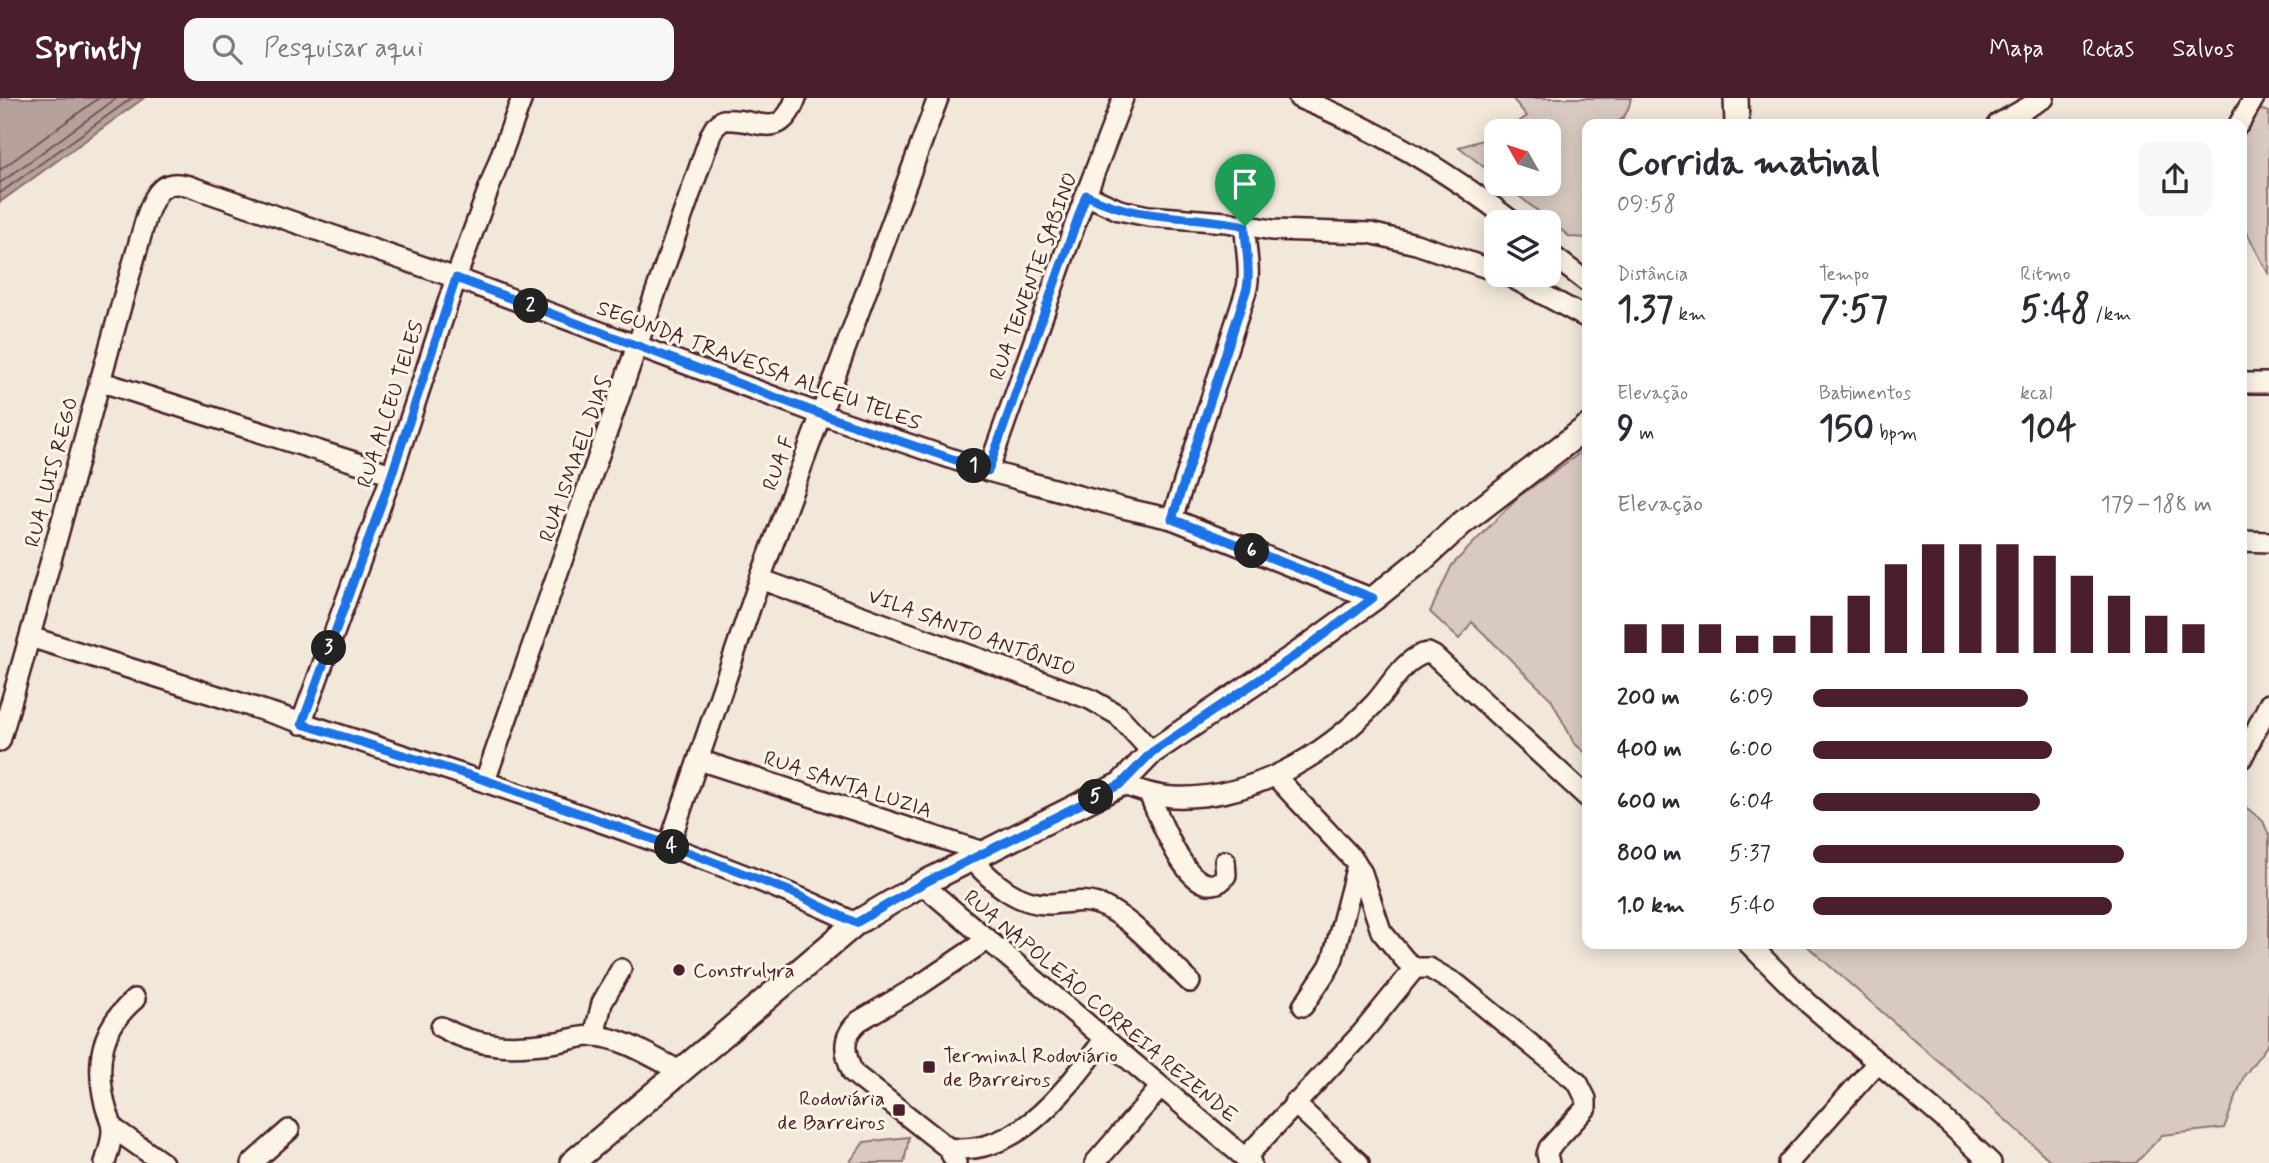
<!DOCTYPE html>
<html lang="pt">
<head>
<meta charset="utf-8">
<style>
	body { margin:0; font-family:Mynerve,sans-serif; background:#f7f7f7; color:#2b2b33; height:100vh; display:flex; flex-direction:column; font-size:26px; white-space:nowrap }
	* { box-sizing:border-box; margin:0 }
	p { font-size:23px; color:#7c7c81 }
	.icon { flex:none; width:38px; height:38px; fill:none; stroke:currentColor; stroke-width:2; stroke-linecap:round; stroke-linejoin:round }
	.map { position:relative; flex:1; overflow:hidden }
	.sheet { position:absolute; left:1582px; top:21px; width:665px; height:830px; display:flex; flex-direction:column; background:#fff; border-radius:14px; box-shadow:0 4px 18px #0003 }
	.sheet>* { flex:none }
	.needle { width:46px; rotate:309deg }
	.buttons { position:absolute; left:1484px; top:21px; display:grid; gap:14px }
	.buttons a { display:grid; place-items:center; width:77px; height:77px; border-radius:14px; background:#fff; box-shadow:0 4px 18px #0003; font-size:35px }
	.pin { position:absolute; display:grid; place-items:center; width:60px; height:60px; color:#fff; margin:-72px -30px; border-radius:50% 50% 50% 0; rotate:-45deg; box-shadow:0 0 7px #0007 }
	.pin .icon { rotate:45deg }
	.km { position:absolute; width:35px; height:35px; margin:-18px; border-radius:50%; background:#222; color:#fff; font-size:19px; line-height:35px; text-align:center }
	.round { display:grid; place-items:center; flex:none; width:74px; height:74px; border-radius:14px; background:#f7f7f7 }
	.summary { display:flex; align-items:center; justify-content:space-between; height:119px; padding:0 35px }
	h1 { font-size:38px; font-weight:700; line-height:52px }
	.metrics { display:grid; grid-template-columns:repeat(3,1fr); gap:10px; height:119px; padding:7px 35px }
	.metrics div { display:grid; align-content:center }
	.metrics b { font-size:35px; font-weight:700 }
	.metrics small { font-size:19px; font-weight:400 }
	.metrics p { font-size:19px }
	.chart { height:196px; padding:14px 35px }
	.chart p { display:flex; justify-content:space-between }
	.chart svg { width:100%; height:126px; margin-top:7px; stroke:#4a1f2b; stroke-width:6 }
	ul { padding:0 35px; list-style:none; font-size:23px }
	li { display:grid; grid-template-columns:112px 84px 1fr; align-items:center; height:52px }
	li i { height:18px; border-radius:9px; background:#4a1f2b }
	header { display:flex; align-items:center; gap:42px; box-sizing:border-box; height:98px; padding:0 35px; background:#4a1f2b; color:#fff }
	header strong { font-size:33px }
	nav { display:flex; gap:38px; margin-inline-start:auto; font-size:24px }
	.search { width:490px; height:63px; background:#f7f7f7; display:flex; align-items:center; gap:18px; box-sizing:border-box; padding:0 24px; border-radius:14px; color:#7c7c81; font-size:26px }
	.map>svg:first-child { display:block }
	.green { fill:#d8cac0; stroke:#917476; stroke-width:2 }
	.water { fill:#b6a19c; stroke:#8b6d6f; stroke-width:2 }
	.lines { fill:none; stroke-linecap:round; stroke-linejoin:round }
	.shore { stroke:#755358; stroke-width:2 }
	.minor-casing { stroke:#4a1f2b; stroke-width:24 }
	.tertiary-casing { stroke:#4a1f2b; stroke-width:28 }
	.minor { stroke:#fcf5e5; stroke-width:19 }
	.tertiary { stroke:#fcf5e5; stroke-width:23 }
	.route-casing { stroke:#fff; stroke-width:14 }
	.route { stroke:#1a73e8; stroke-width:9 }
	.poi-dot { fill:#4a1f2b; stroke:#fcf5e5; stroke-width:2.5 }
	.labels { text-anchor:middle; stroke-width:6; stroke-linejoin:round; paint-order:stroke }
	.street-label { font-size:21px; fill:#4a1f2b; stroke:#fcf5e5 }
	.poi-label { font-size:21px; fill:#4a1f2b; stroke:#fcf5e5; text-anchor:start }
</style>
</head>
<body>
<header>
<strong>Sprintly</strong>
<div class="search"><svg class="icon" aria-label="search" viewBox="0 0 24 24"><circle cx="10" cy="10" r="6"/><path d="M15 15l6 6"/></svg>Pesquisar aqui</div>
<nav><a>Mapa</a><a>Rotas</a><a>Salvos</a></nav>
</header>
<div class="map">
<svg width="2269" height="1065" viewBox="0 0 2269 1065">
	<rect width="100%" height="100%" fill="#f1e8da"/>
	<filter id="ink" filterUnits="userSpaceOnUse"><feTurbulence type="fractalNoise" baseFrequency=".0143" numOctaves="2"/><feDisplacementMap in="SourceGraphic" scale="14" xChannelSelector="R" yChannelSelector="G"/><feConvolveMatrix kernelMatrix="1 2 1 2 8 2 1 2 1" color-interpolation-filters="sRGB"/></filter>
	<g filter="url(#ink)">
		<g class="green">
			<path d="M1512,0H1631C1625,30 1614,26 1587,26V140L1570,139L1504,86H1549V33H1506L1527,18Z"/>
			<path d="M2255,10L2269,14V177L2246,133L2242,134V30Z"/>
			<path d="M1496,38V79L1459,49Z"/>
			<path d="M1587,350V656L1574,645L1551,601L1472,524L1459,541L1430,514L1452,467L1518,399Z"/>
			<path d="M2242,706L2263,723L2269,737V945L2244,978L2224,1030L2162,1037L2136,1065H2053C1972,990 1887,920 1804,845H2242Z"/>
			<path d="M909,1039L904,1065H849L864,1044Z"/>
		</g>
		<path class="water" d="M0,0H144L0,104Z"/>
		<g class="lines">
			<g class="shore">
				<path d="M0,72L99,0"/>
				<path d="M0,85L117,0"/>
				<path d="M0,95L132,0"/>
			</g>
			<defs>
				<g id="minor">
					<path d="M1299,0C1376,31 1448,73 1513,124"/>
					<path d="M1998,26L2044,0"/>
					<path d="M2239,26L2254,0"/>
					<path d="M1086,97L1119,112L1148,118L1226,124L1272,132L1370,135L1416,146L1496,173"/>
					<path d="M1549,155L1587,184"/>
					<path d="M1507,177L1587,220"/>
					<path d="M99,283L392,376"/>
					<path d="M2242,285H2269"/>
					<path d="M988,373L1082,107L1123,0"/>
					<path d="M1172,421L1247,190C1251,172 1245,148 1245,128"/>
					<path d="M2242,443L2269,444"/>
					<path d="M760,481L1090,601L1118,617L1152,654"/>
					<path d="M30,539C204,594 378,647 550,706C654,743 757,778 856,825"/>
					<path d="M301,626L392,376L456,180L522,0"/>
					<path d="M0,643C51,468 96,292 147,117C155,95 163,80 189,88L456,180L820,316L988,373L1123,410L1172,421L1373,501"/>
					<path d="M2242,660L2269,606"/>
					<path d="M699,662L983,754"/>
					<path d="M1276,679L1355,763L1362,775L1381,833L1405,862L1415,870H1429L1458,887L1578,985L1586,1001V1010L1549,1050L1547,1056L1549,1065"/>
					<path d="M485,683L711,36L715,29L723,22C758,19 779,46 796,0"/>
					<path d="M1121,686C1138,692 1155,698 1173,699C1250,702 1324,659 1375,605C1390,589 1405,558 1428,555L1434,558L1587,699"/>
					<path d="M1149,696C1159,717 1184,791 1214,786C1220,785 1223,782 1226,777L1225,763"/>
					<path d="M669,747L760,481L938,0"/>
					<path d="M971,760C992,784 1018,808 1052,806C1071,804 1088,800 1105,809C1135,823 1166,861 1190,884"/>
					<path d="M922,786L1251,1065"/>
					<path d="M1748,845L1808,905L1944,1021L1991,1065"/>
					<path d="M1303,908L1329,869L1333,860L1357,767"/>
					<path d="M441,929C479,951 515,950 557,944C570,942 581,937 595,938C624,940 653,960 680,973"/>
					<path d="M594,938L602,905L621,871"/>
					<path d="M1294,1005L1359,1065"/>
					<path d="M113,1030L163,1065"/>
					<path d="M948,1050C1018,1060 1066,991 1104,942"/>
					<path d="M1245,1060L1362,935L1415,870"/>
					<path d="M105,1065C108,1054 112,1044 112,1032C112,1024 107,1015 105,1006C95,963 101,930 135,901"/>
					<path d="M252,1065L289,1032"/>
					<path d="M956,1065L948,1050L853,975C844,955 841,939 859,923L920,887L988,841"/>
					<path d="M1095,1065L1161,989"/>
					<path d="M1788,1065L1878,964"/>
				</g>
				<g id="tertiary">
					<path d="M1736,0L1737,26"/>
					<path d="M572,1065L856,825L922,786L1121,686L1152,654L1299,555L1373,501L1424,460L1461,426L1587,329"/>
				</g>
			</defs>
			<use href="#minor" class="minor-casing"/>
			<use href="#tertiary" class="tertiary-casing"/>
			<use href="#minor" class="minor"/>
			<use href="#tertiary" class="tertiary"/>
		</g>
	</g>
	<g class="lines" filter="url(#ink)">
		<defs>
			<path id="route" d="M1086,97C1143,125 1188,115 1245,128C1245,148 1251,170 1247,190L1172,421L1373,500L1299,555L1152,654L1121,686L922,786L856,825L789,793L669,747L485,682L302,626L392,376L456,180L820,316L988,373Z"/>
		</defs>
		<use href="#route" class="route-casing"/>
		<use href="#route" class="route"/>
	</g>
	<g class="poi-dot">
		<circle cx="679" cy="872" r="7"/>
		<rect x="922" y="962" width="14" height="14" rx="3.5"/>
		<rect x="892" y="1005" width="14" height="14" rx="3.5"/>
	</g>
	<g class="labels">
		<g class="street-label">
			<text transform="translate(1033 178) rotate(-70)" y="7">RUA TENENTE SABINO</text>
			<text transform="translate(759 267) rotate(20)" y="7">SEGUNDA TRAVESSA ALCEU TELES</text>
			<text transform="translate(390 306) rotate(-72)" y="7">RUA ALCEU TELES</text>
			<text transform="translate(575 361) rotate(-70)" y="7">RUA ISMAEL DIAS</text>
			<text transform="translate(778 365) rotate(-70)" y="7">RUA F</text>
			<text transform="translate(51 374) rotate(-75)" y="7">RUA LUIS REGO</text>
			<text transform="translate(972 534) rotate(20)" y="7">VILA SANTO ANTÔNIO</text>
			<text transform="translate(848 686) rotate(18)" y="7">RUA SANTA LUZIA</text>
			<text transform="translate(1101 908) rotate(40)" y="7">RUA NAPOLEÃO CORREIA REZENDE</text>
		</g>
		<g class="poi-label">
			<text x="693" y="879">Construlyra</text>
			<text x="943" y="964">Terminal Rodoviário<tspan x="943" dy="24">de Barreiros</tspan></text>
			<text x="885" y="1007" text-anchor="end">Rodoviária<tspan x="885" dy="24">de Barreiros</tspan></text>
		</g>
	</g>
</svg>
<div class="buttons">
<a><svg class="needle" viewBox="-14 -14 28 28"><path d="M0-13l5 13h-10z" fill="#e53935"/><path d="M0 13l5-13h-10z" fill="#7c7c81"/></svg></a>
<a><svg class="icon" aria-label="layers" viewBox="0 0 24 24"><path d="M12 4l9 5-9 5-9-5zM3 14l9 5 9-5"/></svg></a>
</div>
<div class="pin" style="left:1245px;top:128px;background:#1e9e55"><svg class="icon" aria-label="arrive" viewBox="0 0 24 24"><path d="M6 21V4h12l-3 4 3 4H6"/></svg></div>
<b class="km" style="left:974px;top:368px">1</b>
<b class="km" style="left:531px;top:208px">2</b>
<b class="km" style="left:329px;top:550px">3</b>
<b class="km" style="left:672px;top:749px">4</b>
<b class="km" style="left:1096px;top:699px">5</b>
<b class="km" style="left:1252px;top:453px">6</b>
<section class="sheet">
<div class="summary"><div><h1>Corrida matinal</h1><p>09:58</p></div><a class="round"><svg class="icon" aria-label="share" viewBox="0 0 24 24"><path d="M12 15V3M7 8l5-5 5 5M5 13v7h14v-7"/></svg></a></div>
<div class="metrics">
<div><p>Distância</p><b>1.37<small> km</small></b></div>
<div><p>Tempo</p><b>7:57</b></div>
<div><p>Ritmo</p><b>5:48<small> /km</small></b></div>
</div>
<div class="metrics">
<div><p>Elevação</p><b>9<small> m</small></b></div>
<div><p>Batimentos</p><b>150<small> bpm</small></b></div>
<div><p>kcal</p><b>104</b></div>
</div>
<div class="chart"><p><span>Elevação</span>179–188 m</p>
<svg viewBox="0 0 160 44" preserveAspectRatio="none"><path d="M5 44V34M15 44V34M25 44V34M35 44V38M45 44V38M55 44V31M65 44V24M75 44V13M85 44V6M95 44V6M105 44V6M115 44V10M125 44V17M135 44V24M145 44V31M155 44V34"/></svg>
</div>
<ul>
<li><b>200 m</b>6:09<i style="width:54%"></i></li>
<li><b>400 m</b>6:00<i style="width:60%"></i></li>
<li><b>600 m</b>6:04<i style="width:57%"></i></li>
<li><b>800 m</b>5:37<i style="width:78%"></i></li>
<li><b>1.0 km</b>5:40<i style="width:75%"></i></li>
</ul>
</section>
</div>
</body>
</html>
